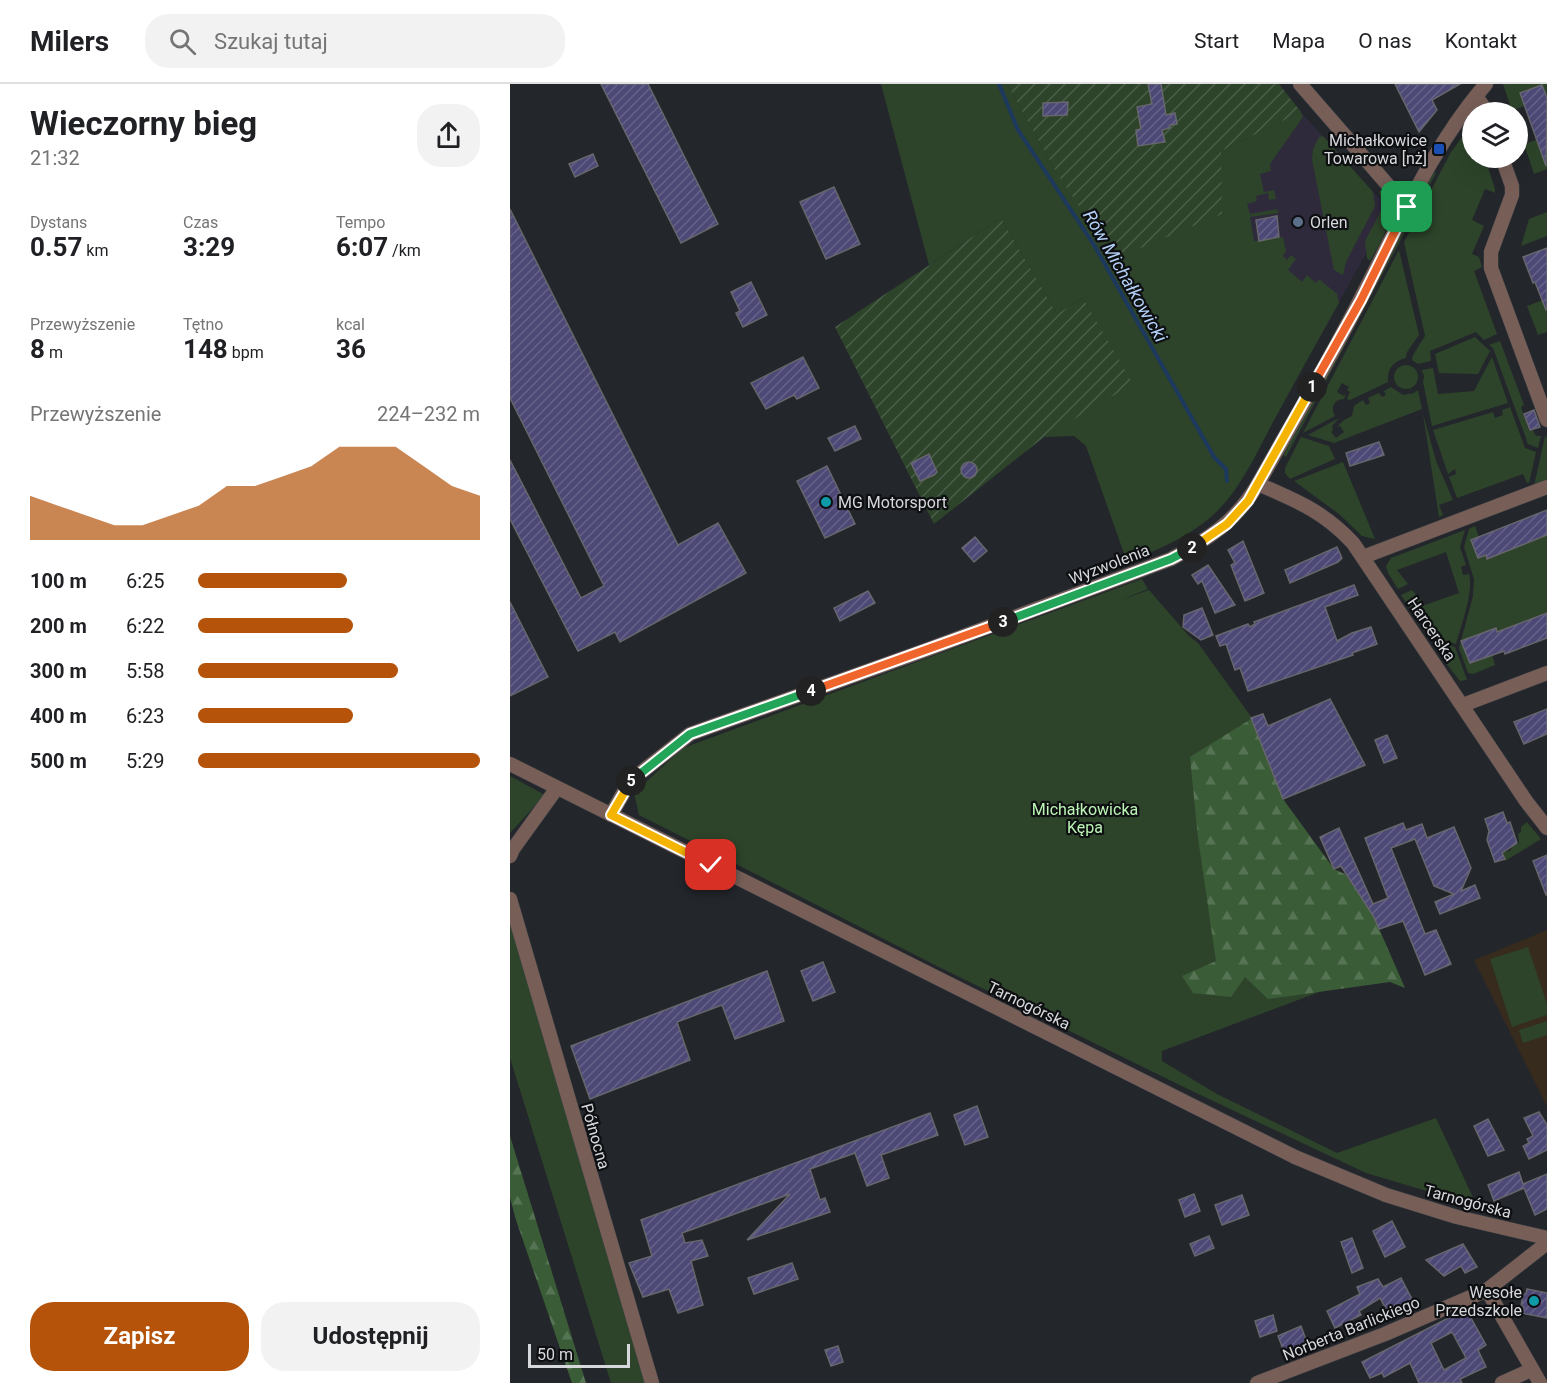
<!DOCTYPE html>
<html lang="pl">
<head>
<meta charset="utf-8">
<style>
	body { margin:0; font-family:Roboto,sans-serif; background:#f2f2f2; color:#202124; height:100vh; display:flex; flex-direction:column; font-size:22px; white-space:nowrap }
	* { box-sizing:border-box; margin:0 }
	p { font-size:20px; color:#757577 }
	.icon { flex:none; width:33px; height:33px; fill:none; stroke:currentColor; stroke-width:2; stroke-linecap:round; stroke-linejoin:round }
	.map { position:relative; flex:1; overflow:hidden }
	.details { display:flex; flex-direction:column; background:#fff; width:510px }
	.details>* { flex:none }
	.buttons { position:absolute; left:952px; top:18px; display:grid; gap:12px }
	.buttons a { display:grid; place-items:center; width:66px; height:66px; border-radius:50%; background:#fff; box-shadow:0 6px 24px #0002; font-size:30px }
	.scale { position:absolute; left:18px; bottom:15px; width:102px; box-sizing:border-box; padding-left:6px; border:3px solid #d6d8dc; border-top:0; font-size:16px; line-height:21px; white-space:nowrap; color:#d6d8dc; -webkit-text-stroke:4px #0d0f11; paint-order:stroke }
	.pin { position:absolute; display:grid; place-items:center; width:51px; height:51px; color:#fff; margin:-26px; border-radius:12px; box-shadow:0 3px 9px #0006 }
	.km { position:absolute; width:30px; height:30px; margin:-15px; border-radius:50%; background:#222; color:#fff; font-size:16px; line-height:30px; text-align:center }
	.round { display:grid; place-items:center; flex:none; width:63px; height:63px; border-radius:24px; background:#f2f2f2 }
	.headline { display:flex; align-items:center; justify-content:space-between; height:102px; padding:0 30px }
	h1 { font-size:33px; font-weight:700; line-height:45px }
	.metrics { display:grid; grid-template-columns:repeat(3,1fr); gap:9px; height:102px; padding:6px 30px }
	.metrics div { display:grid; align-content:center }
	.metrics b { font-size:26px; font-weight:700 }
	.metrics small { font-size:16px; font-weight:400 }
	.metrics p { font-size:16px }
	.chart { height:168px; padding:12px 30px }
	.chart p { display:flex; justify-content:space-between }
	.chart svg { width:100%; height:108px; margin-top:6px; fill:#b45309; opacity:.7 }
	.button { display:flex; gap:12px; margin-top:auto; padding:12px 30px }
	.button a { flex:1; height:69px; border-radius:24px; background:#b45309; color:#fff; font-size:24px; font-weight:700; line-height:69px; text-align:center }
	.button a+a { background:#f2f2f2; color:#202124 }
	ul { padding:0 30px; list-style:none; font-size:20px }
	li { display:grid; grid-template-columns:96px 72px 1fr; align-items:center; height:45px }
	li i { height:15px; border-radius:8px; background:#b45309 }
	header { display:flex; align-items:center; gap:36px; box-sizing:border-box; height:84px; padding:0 30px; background:#fff; border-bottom:2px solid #e0e0e0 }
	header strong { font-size:28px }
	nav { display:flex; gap:33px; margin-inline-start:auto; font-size:21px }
	.search { width:420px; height:54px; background:#f2f2f2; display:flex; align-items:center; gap:15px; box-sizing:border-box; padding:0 21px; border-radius:24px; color:#757577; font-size:22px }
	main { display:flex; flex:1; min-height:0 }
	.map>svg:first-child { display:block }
	.commercial { fill:#2e2a3b }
	.education { fill:#362b1c }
	.green { fill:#2d442a }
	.forest { fill:url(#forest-firs) }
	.garden { fill:url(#garden-furrows) }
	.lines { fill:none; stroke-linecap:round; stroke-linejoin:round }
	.stream { stroke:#1d395e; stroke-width:4 }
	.building { fill:url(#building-hatch); stroke:#66666c; stroke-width:1.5; fill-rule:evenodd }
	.minor-casing { stroke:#404247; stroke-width:15 }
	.minor { stroke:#775f58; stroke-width:14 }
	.split-1-casing { stroke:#fff; stroke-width:12 }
	.split-2-casing { stroke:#fff; stroke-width:12 }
	.split-3-casing { stroke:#fff; stroke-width:12 }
	.split-4-casing { stroke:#fff; stroke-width:12 }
	.split-5-casing { stroke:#fff; stroke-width:12 }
	.split-6-casing { stroke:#fff; stroke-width:12 }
	.split-1 { stroke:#f0652b; stroke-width:8 }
	.split-2 { stroke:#f5b400; stroke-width:8 }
	.split-3 { stroke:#22a559; stroke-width:8 }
	.split-4 { stroke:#f0652b; stroke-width:8 }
	.split-5 { stroke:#22a559; stroke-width:8 }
	.split-6 { stroke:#f5b400; stroke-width:8 }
	.transit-dot { fill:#1a4fb4; stroke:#0d0f11; stroke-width:2 }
	.service-dot { fill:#5c6f8a; stroke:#0d0f11; stroke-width:2 }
	.culture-dot { fill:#0f9aa8; stroke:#0d0f11; stroke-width:2 }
	.labels { text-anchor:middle; stroke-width:4.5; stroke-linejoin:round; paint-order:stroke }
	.poi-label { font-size:16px; fill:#d6d8dc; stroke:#0d0f11; text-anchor:end }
	.street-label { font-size:16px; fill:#d6d8dc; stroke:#0d0f11 }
	.park-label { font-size:16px; fill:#bcf5b5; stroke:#0d0f11 }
	.water-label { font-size:18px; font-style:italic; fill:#b3d0f6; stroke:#0d0f11 }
</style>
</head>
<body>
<header>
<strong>Milers</strong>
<div class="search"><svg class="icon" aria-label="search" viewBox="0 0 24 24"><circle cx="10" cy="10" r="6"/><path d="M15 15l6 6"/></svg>Szukaj tutaj</div>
<nav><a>Start</a><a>Mapa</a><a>O nas</a><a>Kontakt</a></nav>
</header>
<main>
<section class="details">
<div class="headline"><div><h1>Wieczorny bieg</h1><p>21:32</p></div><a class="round"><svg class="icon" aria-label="share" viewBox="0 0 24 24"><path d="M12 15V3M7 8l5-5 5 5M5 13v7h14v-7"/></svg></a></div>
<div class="metrics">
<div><p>Dystans</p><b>0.57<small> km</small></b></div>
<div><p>Czas</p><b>3:29</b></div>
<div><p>Tempo</p><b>6:07<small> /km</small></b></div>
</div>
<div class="metrics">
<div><p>Przewyższenie</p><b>8<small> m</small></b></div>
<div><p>Tętno</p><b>148<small> bpm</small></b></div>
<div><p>kcal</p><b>36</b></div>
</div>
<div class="chart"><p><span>Przewyższenie</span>224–232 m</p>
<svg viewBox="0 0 160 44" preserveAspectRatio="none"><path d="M0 44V26L10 30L20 34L30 38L40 38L50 34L60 30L70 22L80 22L90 18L100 14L110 6L120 6L130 6L140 14L150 22L160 26V44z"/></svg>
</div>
<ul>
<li><b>100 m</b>6:25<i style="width:53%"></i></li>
<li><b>200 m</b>6:22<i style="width:55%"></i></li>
<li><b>300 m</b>5:58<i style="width:71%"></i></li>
<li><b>400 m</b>6:23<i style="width:55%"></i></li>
<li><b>500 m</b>5:29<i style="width:100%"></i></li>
</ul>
<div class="button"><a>Zapisz</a><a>Udostępnij</a></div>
</section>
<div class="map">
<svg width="1037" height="1299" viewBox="0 0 1037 1299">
	<defs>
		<pattern id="forest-firs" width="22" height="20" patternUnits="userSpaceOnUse" patternTransform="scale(1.5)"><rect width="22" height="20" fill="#3a5d37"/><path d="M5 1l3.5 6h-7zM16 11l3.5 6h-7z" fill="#567453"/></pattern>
		<pattern id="garden-furrows" width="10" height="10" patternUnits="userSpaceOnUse" patternTransform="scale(1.5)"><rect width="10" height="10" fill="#2d442a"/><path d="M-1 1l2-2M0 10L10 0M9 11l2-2" fill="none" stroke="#4b5e48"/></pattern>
		<pattern id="building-hatch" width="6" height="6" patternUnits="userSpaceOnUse" patternTransform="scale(1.5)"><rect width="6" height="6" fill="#4d4976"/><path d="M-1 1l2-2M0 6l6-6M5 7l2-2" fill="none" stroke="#666289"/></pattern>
	</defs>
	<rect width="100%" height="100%" fill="#23262b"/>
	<path class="commercial" d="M791,28L863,108L881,124L806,260L725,173L735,98L758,43Z"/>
	<path class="education" d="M1037,846V1023L964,876Z"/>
	<g class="green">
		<path d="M371,0H497L545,86L711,67L791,28L793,33L760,80L761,87L750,90L754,108L764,106L766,115L759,116L758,109L746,112L747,117L737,120L740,130L767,125L769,129L740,133L744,157L773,153L776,167L773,172L777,176L781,171L786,175L778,186L792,198L797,191L806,199L809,195L827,210L829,219C806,259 784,300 762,340C745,372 729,408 702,432C677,454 647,466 617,478L576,362L564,352L534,353L622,300L573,214L547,230L491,134L419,181Z"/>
		<path d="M993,0H1037V14L1032,1L1010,9L1014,22L1002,27Z"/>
		<path d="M958,45H963V74H975L985,105V109L975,105L962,136L974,142L962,170L969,173L972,183L964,187L987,250L974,256L966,248L920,267L921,277L908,280L902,276L903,271L915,252L894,158L941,68Z"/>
		<path d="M813,52L863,108L865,122L836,178L833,191L824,186L802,76L803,65L809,53Z"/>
		<path d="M1026,56L1031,70L1037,68V85L1024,90L1014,60Z"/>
		<path d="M924,88L926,89L776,373L773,371Z"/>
		<path d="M871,106C886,136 875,150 860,177L857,174L855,157L873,123L869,108Z"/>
		<path d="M1037,128V152L1011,162L1019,135Z"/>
		<path d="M889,166L909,251L897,268L896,274C883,277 877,285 878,298L840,316L837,315L840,308L837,306L839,303L832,299L827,308L834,312L836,309L834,315C824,315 820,324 825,332L793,349Z"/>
		<path d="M1033,216L1037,228V248L1028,251L1017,222Z"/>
		<path d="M965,253L980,267L968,290L929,289L925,270Z"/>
		<path d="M990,257L1014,321L1011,323L1019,347L1023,346L1026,352H1031L1028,364L1018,360L983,264L979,261Z"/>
		<path d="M982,273L998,319L922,342L913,298L914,292L912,286L923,284L928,310L964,307Z"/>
		<circle cx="896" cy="293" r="12"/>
		<path d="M881,303L893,311L904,309L908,306L912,325L824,359L798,351L829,334L822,342L823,346L821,348L826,354L834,348L830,342L827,343L834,336L842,332L844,322L853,316L856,321L860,319L858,314L869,309L872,313L876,311L874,307Z"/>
		<path d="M1000,323L1015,364L1026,368L1019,399H1017L1013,390L947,414L939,393L946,390L945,385L938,390L923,346L983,328L985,334L993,331L992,326Z"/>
		<path d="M913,330L926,377L943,416L929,421L933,431L929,433Z"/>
		<path d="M1035,352L1037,354V396L1024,402Z"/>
		<path d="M791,353L819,362L825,375L780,395L775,389V384Z"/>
		<path d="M833,378L865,455L852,452L829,430L784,397Z"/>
		<path d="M965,442L969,453L961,456L967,473L976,471L978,475L1037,451V529L987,548L986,545L951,557L960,579L982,571L985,581L963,590L958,589L949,564L963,512L964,495L954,463L959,445Z"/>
		<path d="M955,446L950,463L956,481L951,483L953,491L959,490C964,507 951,542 946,560L930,555L929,556L922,547L917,550L891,511L902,506L915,521L949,509L936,468L887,486L898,500L888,505L878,489L876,482L881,474Z"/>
		<path d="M632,495L638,505L611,516L639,506L679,552L688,559L742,634L773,715L796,758L867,845L884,880L652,967V977L707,1010L827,1069L926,1034L967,1122L856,1089L682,1007L429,883L129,731L124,709L173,664Z"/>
		<path d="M934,560L945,563L957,596L950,597L932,574L940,568Z"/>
		<path d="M0,692L35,711L0,749Z"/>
		<path d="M1017,738L1031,755L995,777L992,768L1000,767L1003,762L1009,759L1008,750L1011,748V743Z"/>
		<path d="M0,838L62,1051L137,1299H101L0,974Z"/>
		<path d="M1018,863L1037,920V931L1002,943L980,875Z"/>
		<path d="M1037,937V951L1013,959L1009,946Z"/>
	</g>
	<g class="forest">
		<path d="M741,635L773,715L824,785L835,790L864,833L895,904L880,898L758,915L735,893L721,913L683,909L672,892L706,877L688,754L680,673Z"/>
		<path d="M0,1052L76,1299H62L6,1136L0,1114Z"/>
	</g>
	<g class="garden">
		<path d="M497,0H769L791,28L711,67L712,130L604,175L545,86Z"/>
		<path d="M491,134L547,230L573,214L623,300L534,353L424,440L325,243Z"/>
	</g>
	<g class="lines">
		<path class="stream" d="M489,0L508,46L584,161L704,373L716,385L717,397"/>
	</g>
	<g class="building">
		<path d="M91,0H138L208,140L171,159Z"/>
		<path d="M638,0H651L656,31L665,29L667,40L660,41V44L652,46L655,58L628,62L626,46L631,45L627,23L642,20Z"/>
		<path d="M885,0H950L922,16L927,26L909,48Z"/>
		<path d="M1032,1L1037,14L1036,82L1010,9Z"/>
		<path d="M558,18L557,31L533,32V19Z"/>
		<path d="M83,70L88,82L65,93L59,80Z"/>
		<path d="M324,103L350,160L316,175L290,118Z"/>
		<path d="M0,125L168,461L208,439L236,489L110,558L105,548L68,567L0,435V376L71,514L94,502L0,314Z"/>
		<path d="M767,132L769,153L749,157L746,136Z"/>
		<path d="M1037,164V225L1036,226L1025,198L1023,199L1013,173Z"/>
		<path d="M241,198L257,231L233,243L226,229L230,227L221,208Z"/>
		<path d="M293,273L309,304L287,315L284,311L256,325L241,299Z"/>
		<path d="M1024,326L1030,343L1020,346L1014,330Z"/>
		<path d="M345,342L351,355L325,367L318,354Z"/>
		<path d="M869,358L874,371L840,382L836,369Z"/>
		<path d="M419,370L427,388L424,391L410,397L401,379Z"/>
		<circle cx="459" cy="386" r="8"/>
		<path d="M317,382L345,440L315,454L287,397Z"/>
		<path d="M1037,426V451L977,475L976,471L968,474L961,456Z"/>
		<path d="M465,453L477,467L464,478L452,464Z"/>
		<path d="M733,457L754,509L735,517L721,481L725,479L718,466Z"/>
		<path d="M827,463L832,474L828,478L780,499L775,486Z"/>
		<path d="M698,481L725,521L705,529L692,497L688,500L682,491Z"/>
		<path d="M844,501L848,511L815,523L827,557L842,549L861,543L867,560L842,569L843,571L738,607L730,584L725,586L716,560L710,562L706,552L738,540L740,543L745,540L744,538Z"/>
		<path d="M358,507L365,519L330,537L324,524Z"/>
		<path d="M0,518L38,593L0,612Z"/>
		<path d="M692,524L703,551L691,556L673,543L674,531Z"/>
		<path d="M1037,529V554L995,570L994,567L960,579L951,557L986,544L987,548Z"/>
		<path d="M820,615L855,681L773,715L741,634L753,630L758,642Z"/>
		<path d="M1037,625V650L1014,660L1004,638Z"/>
		<path d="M877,651L887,674L874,679L865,656Z"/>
		<path d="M993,728L997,739L1000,738L1007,759L992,769L995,775L985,778L977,756L979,747L975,735Z"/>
		<path d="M893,739L896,746L912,740L917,754L944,743L961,784L951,807L965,801L970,814L930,830L925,818L944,810L924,802L905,755L881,764L915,850L926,846L941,880L915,891L893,837L869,845L864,833L831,782L824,785L810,753L829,744L863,820L878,814L855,754Z"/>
		<path d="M1037,771V811H1036L1023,777Z"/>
		<path d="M313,878L325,908L303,917L291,887Z"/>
		<path d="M257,887L274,937L225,955L212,921L167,938L180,976L80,1015L61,962Z"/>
		<path d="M467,1022L478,1053L455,1061L444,1031Z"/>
		<path d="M1029,1028L1037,1041V1066L1019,1075L1013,1062L1019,1059L1017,1055L1023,1052L1014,1034Z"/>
		<path d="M420,1029L428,1051L371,1071L379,1094L357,1102L345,1069L300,1085L310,1116L315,1114L320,1128L237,1156L280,1110L172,1149L175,1159L192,1156L198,1172L181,1177L193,1221L168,1229L159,1205L133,1213L119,1179L142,1172L131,1136Z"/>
		<path d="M978,1035L994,1066L978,1072L964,1042Z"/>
		<path d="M1009,1088L1013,1100L1037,1090V1125L1025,1131L1014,1104L984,1117L978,1101Z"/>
		<path d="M684,1110L690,1127L675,1133L669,1116Z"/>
		<path d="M732,1111L739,1131L712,1141L705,1121Z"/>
		<path d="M882,1137L895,1163L875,1173L863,1147Z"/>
		<path d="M699,1152L704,1164L685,1172L680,1160Z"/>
		<path d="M842,1154L853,1184L842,1189L831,1158Z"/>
		<path d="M953,1160L967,1183L955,1189L951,1182L934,1192L916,1176Z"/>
		<path d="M282,1179L288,1195L244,1210L238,1194Z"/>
		<path d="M891,1194L905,1221L886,1232L881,1223L876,1225L870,1214L849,1227L851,1231L825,1244L817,1227L850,1210L847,1203L868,1195L873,1203Z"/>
		<path d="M1017,1205L1037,1209V1234L1012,1229L1014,1223L1011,1222L1013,1210H1016Z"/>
		<path d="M956,1225L976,1261L968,1266L976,1283L950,1295L952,1299H909L900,1279L874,1293L872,1289L860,1294L852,1278ZM942,1248L956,1274L934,1286L921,1259Z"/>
		<path d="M763,1231L767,1247L750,1253L745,1237Z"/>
		<path d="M791,1242L799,1264L776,1273L768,1252Z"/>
		<path d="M328,1262L333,1278L321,1282L315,1266Z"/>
	</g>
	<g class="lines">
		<defs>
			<g id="minor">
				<path d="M790,0L897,123"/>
				<path d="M966,12L977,28"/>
				<path d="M992,74L1002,102V111L981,168V184L1037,336"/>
				<path d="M748,400C787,417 813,427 843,459L1016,717L1037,744"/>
				<path d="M853,473L1037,403"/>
				<path d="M953,621L1037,589"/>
				<path d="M0,680L785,1073L876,1111L947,1133L1037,1154"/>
				<path d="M101,731L120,697L180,650L416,566L661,475C699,455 726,437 748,400C783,337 820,276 852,212C890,139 922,62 976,0"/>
				<path d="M0,772L3,765L47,704"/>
				<path d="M0,815L142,1299"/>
				<path d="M977,1206L1030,1299"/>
				<path d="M747,1299L875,1250L977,1206L1037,1159"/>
				<path d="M992,1299L1021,1286"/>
			</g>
		</defs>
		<use href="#minor" class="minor-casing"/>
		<use href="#minor" class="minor"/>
	</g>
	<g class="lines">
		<defs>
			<path id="split-1" d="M802,303L851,216L897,123"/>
			<path id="split-2" d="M682,464L717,440L738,417L802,303"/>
			<path id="split-3" d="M493,538L661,475L682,464"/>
			<path id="split-4" d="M301,607L493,538"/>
			<path id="split-5" d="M121,697L180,650L301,607"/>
			<path id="split-6" d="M121,697L101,731L201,781"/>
		</defs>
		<use href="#split-1" class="split-1-casing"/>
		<use href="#split-2" class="split-2-casing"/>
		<use href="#split-3" class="split-3-casing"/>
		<use href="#split-4" class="split-4-casing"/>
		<use href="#split-5" class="split-5-casing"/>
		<use href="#split-6" class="split-6-casing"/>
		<use href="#split-1" class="split-1"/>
		<use href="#split-2" class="split-2"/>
		<use href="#split-3" class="split-3"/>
		<use href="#split-4" class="split-4"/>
		<use href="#split-5" class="split-5"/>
		<use href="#split-6" class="split-6"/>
	</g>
	<rect class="transit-dot" x="923" y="59" width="12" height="12" rx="3"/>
	<circle class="service-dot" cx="788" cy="138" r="6"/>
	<g class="culture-dot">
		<circle cx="316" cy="418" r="6"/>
		<circle cx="1024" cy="1217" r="6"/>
	</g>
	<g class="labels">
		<g class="poi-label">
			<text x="917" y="62">Michałkowice<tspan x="917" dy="18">Towarowa [nż]</tspan></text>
			<text x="800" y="144" text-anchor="start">Orlen</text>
			<text x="328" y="424" text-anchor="start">MG Motorsport</text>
			<text x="1012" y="1214">Wesołe<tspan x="1012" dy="18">Przedszkole</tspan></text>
		</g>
		<g class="street-label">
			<text transform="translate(599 480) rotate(-21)" y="6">Wyzwolenia</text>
			<text transform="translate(922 545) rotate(56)" y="6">Harcerska</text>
			<text transform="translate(519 921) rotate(26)" y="6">Tarnogórska</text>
			<text transform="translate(86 1052) rotate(74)" y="6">Północna</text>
			<text transform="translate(958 1117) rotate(15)" y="6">Tarnogórska</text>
			<text transform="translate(841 1244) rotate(-22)" y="6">Norberta Barlickiego</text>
		</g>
		<g class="park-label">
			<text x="575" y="731">Michałkowicka<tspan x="575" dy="18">Kępa</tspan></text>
		</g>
		<g class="water-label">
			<text transform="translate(615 192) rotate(60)" y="6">Rów Michałkowicki</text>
		</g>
	</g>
</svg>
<div class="buttons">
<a><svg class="icon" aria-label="layers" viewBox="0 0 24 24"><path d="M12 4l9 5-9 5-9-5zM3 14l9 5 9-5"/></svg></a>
</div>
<div class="scale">50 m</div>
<div class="pin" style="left:897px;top:123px;background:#1e9e55"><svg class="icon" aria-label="arrive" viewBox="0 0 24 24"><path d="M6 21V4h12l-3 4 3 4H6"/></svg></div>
<div class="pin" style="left:201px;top:781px;background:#d93025"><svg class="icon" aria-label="check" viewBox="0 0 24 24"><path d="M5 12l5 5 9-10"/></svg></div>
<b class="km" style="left:802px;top:303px">1</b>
<b class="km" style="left:682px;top:464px">2</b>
<b class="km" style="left:493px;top:538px">3</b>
<b class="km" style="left:301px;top:607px">4</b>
<b class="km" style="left:121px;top:697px">5</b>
</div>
</main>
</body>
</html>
